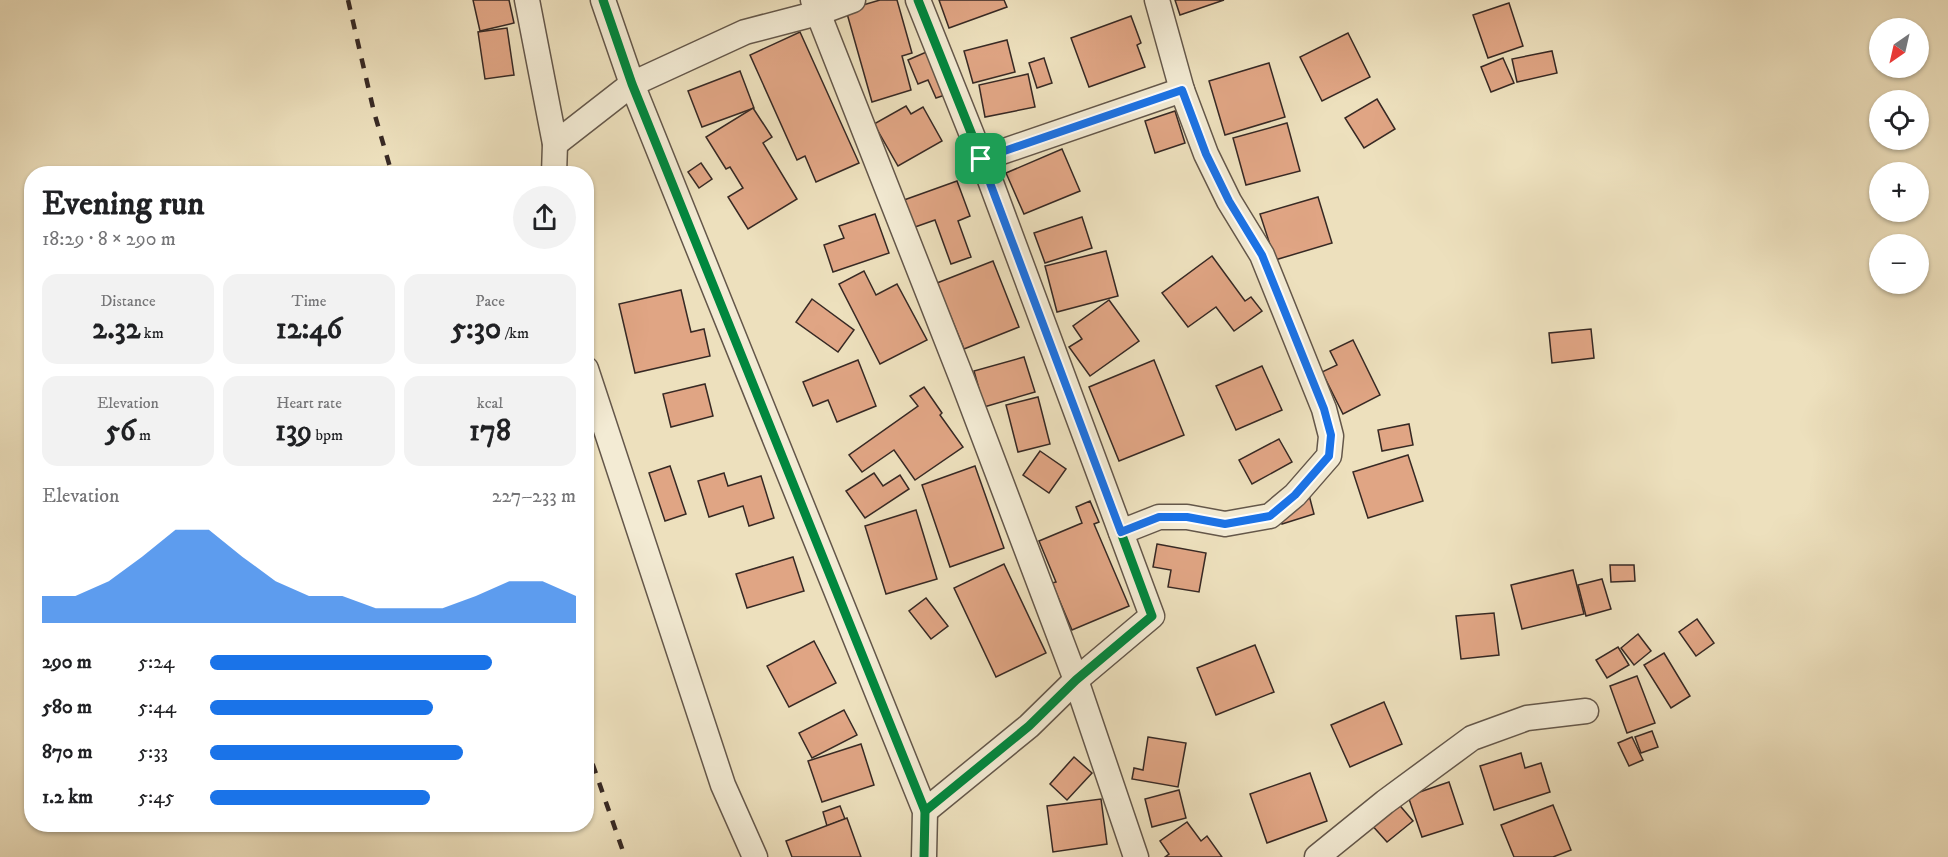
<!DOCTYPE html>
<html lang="en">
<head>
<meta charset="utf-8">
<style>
	body { margin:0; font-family:"IM FELL DW Pica",serif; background:#f2f2f2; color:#202124; height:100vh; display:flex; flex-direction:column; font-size:22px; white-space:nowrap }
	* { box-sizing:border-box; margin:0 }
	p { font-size:20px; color:#757577 }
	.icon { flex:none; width:33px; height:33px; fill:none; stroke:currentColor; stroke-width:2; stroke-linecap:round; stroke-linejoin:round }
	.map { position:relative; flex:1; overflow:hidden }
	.sheet { position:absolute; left:24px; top:166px; width:570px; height:666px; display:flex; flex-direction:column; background:#fff; border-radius:24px; box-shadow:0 2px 4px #0004 }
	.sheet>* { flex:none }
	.needle { width:39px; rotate:214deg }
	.fabs { position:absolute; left:1869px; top:18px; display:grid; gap:12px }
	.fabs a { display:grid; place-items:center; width:60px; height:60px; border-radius:50%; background:#fff; box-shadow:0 2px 4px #0004; font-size:30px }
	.pin { position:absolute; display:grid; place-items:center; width:51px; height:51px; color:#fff; margin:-26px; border-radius:12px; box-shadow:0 3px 9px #0006 }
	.round { display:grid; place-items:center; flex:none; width:63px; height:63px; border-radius:32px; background:#f2f2f2 }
	.summary { display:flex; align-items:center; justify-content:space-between; height:102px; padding:0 18px }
	h1 { font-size:33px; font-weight:700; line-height:45px }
	.metrics { display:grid; grid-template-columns:repeat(3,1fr); gap:9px; height:102px; padding:6px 18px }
	.metrics div { display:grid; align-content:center; border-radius:15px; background:#f2f2f2; text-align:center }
	.metrics b { font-size:30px; font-weight:700 }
	.metrics small { font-size:16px; font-weight:400 }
	.metrics p { font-size:16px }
	.chart { height:168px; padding:12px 18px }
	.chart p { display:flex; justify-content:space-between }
	.chart svg { width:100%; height:108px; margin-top:6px; fill:#1a73e8; opacity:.7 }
	ul { padding:0 18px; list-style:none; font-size:20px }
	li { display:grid; grid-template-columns:96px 72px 1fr; align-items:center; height:45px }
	li i { height:15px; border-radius:8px; background:#1a73e8 }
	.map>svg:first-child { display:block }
	.building { fill:#e0a584; stroke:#372924; stroke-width:1.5 }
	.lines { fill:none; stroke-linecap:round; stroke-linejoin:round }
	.minor-casing { stroke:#64574a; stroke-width:27 }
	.minor { stroke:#f3ebd4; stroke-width:24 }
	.rail { stroke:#372924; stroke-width:4.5; stroke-dasharray:10 10; stroke-linecap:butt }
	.cycleway-casing { stroke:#f3ebd4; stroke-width:13 }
	.cycleway { stroke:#00873e; stroke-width:9 }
	.route-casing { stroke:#fff; stroke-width:12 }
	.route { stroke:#1a73e8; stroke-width:8 }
</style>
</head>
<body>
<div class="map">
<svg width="1948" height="857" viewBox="0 0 1948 857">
	<rect width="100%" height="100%" fill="#ede0bd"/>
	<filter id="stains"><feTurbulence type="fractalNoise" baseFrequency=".00333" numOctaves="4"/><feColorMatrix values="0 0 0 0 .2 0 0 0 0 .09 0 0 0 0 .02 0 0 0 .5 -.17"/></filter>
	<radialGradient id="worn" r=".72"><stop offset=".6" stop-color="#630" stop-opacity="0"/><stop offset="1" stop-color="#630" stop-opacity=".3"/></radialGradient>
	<g class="building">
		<path d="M473,0H509L514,23L480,31Z"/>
		<path d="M880,0H897L912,53L902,56L911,90L872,102L846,10Z"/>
		<path d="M939,0H1004L1007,7L949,28Z"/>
		<path d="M1175,0H1224L1180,15Z"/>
		<path d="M1509,3L1523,46L1488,58L1473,15Z"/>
		<path d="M1131,16L1141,43L1137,45L1145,67L1089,87L1071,38Z"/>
		<path d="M507,28L514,75L485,79L478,32Z"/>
		<path d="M800,32L859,163L816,182L805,156L797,160L750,55Z"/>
		<path d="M1348,33L1370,77L1322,101L1300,57Z"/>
		<path d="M1007,40L1015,72L973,83L964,51Z"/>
		<path d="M931,50L948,94L936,98L928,80L918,84L908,60Z"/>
		<path d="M1552,51L1557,73L1517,82L1512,59Z"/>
		<path d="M1044,58L1052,83L1037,88L1029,63Z"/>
		<path d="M1503,58L1514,83L1491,92L1481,67Z"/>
		<path d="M1269,63L1285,117L1225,135L1209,81Z"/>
		<path d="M740,71L754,108L702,127L688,91Z"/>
		<path d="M1028,74L1035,107L985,117L979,85Z"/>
		<path d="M1377,99L1395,129L1364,148L1345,118Z"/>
		<path d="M906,106L911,114L923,107L942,141L898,166L874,124Z"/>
		<path d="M753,108L772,137L763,143L797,199L748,229L728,197L743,188L730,167L726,169L706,137Z"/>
		<path d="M1175,111L1185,143L1155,153L1145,121Z"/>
		<path d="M1287,123L1300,171L1246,185L1233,138Z"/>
		<path d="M1062,149L1080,191L1024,214L1006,173Z"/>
		<path d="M701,163L712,179L699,188L688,172Z"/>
		<path d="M957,181L970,216L958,221L971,257L951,264L935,220L915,227L904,200Z"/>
		<path d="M1318,197L1332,243L1275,260L1260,214Z"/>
		<path d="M875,214L889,253L833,272L824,245L844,238L839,226Z"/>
		<path d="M1082,217L1092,248L1045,263L1034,233Z"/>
		<path d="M1106,251L1118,296L1057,312L1045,266Z"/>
		<path d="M1212,256L1245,301L1251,297L1262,311L1234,331L1216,307L1188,327L1162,293Z"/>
		<path d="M993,261L1019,327L964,349L937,283Z"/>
		<path d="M864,271L876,295L897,284L927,340L880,364L839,284Z"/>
		<path d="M681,290L691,332L704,329L710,356L635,373L619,304Z"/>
		<path d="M812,299L854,330L838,352L796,322Z"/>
		<path d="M1109,300L1139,341L1090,376L1069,347L1082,339L1073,326Z"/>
		<path d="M1591,329L1594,358L1552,363L1549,333Z"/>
		<path d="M1353,340L1380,395L1343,414L1322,372L1337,365L1330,351Z"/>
		<path d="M1024,357L1035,392L984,407L974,371Z"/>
		<path d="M858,360L876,406L837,422L828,400L813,406L803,382Z"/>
		<path d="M1154,360L1184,435L1119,461L1089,387Z"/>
		<path d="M1262,366L1282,410L1236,430L1216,386Z"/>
		<path d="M705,384L713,416L671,427L663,394Z"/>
		<path d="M924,387L942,413L940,415L963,447L915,480L894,450L862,472L849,455L918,406L910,396Z"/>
		<path d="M1038,397L1050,444L1018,452L1006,405Z"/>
		<path d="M1409,424L1413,445L1382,451L1378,430Z"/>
		<path d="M1279,439L1292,462L1252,484L1239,460Z"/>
		<path d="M1040,451L1066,469L1049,493L1023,475Z"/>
		<path d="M1408,455L1423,501L1368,518L1353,472Z"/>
		<path d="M670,466L686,514L665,521L649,473Z"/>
		<path d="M975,466L1004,548L950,567L922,485Z"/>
		<path d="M724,473L728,486L761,476L774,518L749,526L743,506L709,517L698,481Z"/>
		<path d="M874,473L883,486L900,475L909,489L865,518L846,491Z"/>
		<path d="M1309,495L1314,514L1282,524L1276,505Z"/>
		<path d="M1090,501L1099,522L1094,524L1129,606L1072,630L1052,583L1056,582L1039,541L1082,523L1076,507Z"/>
		<path d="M916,510L937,579L886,594L865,526Z"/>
		<path d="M1157,544L1206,553L1199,592L1168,587L1171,570L1153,567Z"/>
		<path d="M793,557L804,591L747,608L736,574Z"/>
		<path d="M1004,564L1046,653L996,677L954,588Z"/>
		<path d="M1610,565H1634L1635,581L1611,582Z"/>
		<path d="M1573,570L1584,614L1522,629L1511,585Z"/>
		<path d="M1602,579L1611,609L1586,616L1578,585Z"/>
		<path d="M926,598L948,626L931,639L909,611Z"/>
		<path d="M1494,613L1499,655L1461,659L1456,616Z"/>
		<path d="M1697,619L1714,643L1696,656L1679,632Z"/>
		<path d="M1638,634L1651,651L1634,665L1621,648Z"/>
		<path d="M814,641L836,683L789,707L767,666Z"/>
		<path d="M1255,645L1274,692L1216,715L1197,668Z"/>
		<path d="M1618,647L1629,665L1607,678L1596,660Z"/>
		<path d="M1664,653L1690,696L1671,708L1644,665Z"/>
		<path d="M1637,676L1655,723L1627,733L1610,686Z"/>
		<path d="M1384,702L1402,744L1350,767L1331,725Z"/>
		<path d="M844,710L857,735L812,758L799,733Z"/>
		<path d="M1652,731L1658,747L1641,753L1635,737Z"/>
		<path d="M1148,737L1186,743L1178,787L1132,779L1134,768L1143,770Z"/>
		<path d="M1632,737L1643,760L1629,766L1618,743Z"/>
		<path d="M861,744L874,785L822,802L808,761Z"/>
		<path d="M1521,753L1525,768L1541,763L1550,792L1494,810L1480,766Z"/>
		<path d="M1074,757L1092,773L1067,800L1050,784Z"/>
		<path d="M1310,773L1327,821L1267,843L1250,794Z"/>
		<path d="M1449,782L1463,824L1422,837L1408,796Z"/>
		<path d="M1179,790L1186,818L1152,827L1145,799Z"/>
		<path d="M1101,799L1107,844L1053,852L1047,806Z"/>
		<path d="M1396,801L1413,821L1387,842L1370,823Z"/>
		<path d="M1553,805L1571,850L1553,857H1514L1501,825Z"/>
		<path d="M840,806L845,819L827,826L823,812Z"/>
		<path d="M847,818L861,857H792L786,841Z"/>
		<path d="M1187,822L1201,841L1207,836L1222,857H1165L1169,854L1160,841Z"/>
	</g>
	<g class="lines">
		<defs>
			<g id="minor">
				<path d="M527,0L555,144L554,174"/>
				<path d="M603,0L632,84L925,811L924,857"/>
				<path d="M813,0L962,379L1076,680L1136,857"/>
				<path d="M918,0L990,180L1152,616L1076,680L1029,726L925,811"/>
				<path d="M555,144L632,84L745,32L818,13L853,0"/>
				<path d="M981,159L1182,90"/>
				<path d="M586,369L723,785L755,857"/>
				<path d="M1121,532L1159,517H1187L1225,524L1270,516L1295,495L1329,456L1331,436L1324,409L1262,255L1229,201L1206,154L1182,90L1157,0"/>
				<path d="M1317,857L1385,802L1472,738L1527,718L1586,711"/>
			</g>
		</defs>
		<use href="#minor" class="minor-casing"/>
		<use href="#minor" class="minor"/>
		<g class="rail">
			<path d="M348,0L374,112L392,174"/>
			<path d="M586,745L625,857"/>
		</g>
		<defs>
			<g id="cycleway">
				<path d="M603,0L632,84L925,811L924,857"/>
				<path d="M918,0L990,180L1152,616L1076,680L1029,726L925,811"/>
			</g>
		</defs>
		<use href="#cycleway" class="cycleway-casing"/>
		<use href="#cycleway" class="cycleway"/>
	</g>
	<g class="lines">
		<defs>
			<path id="route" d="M1182,90L1206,154L1229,201L1262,255L1324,409L1331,435L1329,456L1295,495L1270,516L1225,524L1187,517H1159L1121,532L981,159Z"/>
		</defs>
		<use href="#route" class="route-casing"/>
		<use href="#route" class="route"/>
	</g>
	<rect width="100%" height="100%" filter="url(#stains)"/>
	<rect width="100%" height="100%" fill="url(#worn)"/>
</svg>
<div class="fabs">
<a><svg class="needle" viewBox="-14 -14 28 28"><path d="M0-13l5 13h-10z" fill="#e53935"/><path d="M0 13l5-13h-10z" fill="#757577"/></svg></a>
<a><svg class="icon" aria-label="locate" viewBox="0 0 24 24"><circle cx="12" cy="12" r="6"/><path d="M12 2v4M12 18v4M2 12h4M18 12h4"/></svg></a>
<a>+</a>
<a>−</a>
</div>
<div class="pin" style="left:981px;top:159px;background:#1e9e55"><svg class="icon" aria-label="arrive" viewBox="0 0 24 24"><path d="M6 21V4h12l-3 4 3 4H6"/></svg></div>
<section class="sheet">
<div class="summary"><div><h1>Evening run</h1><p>18:29 · 8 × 290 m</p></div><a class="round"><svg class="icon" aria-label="share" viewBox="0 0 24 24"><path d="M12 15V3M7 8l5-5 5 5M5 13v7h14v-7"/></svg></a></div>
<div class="metrics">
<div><p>Distance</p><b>2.32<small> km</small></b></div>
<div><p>Time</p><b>12:46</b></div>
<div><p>Pace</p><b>5:30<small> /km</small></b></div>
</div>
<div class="metrics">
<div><p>Elevation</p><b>56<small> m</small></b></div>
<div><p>Heart rate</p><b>139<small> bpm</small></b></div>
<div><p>kcal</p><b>178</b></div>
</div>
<div class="chart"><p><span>Elevation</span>227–233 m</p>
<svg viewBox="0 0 160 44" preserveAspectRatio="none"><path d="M0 44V33L10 33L20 27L30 17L40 6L50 6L60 17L70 27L80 33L90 33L100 38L110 38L120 38L130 33L140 27L150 27L160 33V44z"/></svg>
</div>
<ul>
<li><b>290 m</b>5:24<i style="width:77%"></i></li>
<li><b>580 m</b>5:44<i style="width:61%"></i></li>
<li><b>870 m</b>5:33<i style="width:69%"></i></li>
<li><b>1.2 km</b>5:45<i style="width:60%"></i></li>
</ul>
</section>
</div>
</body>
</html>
